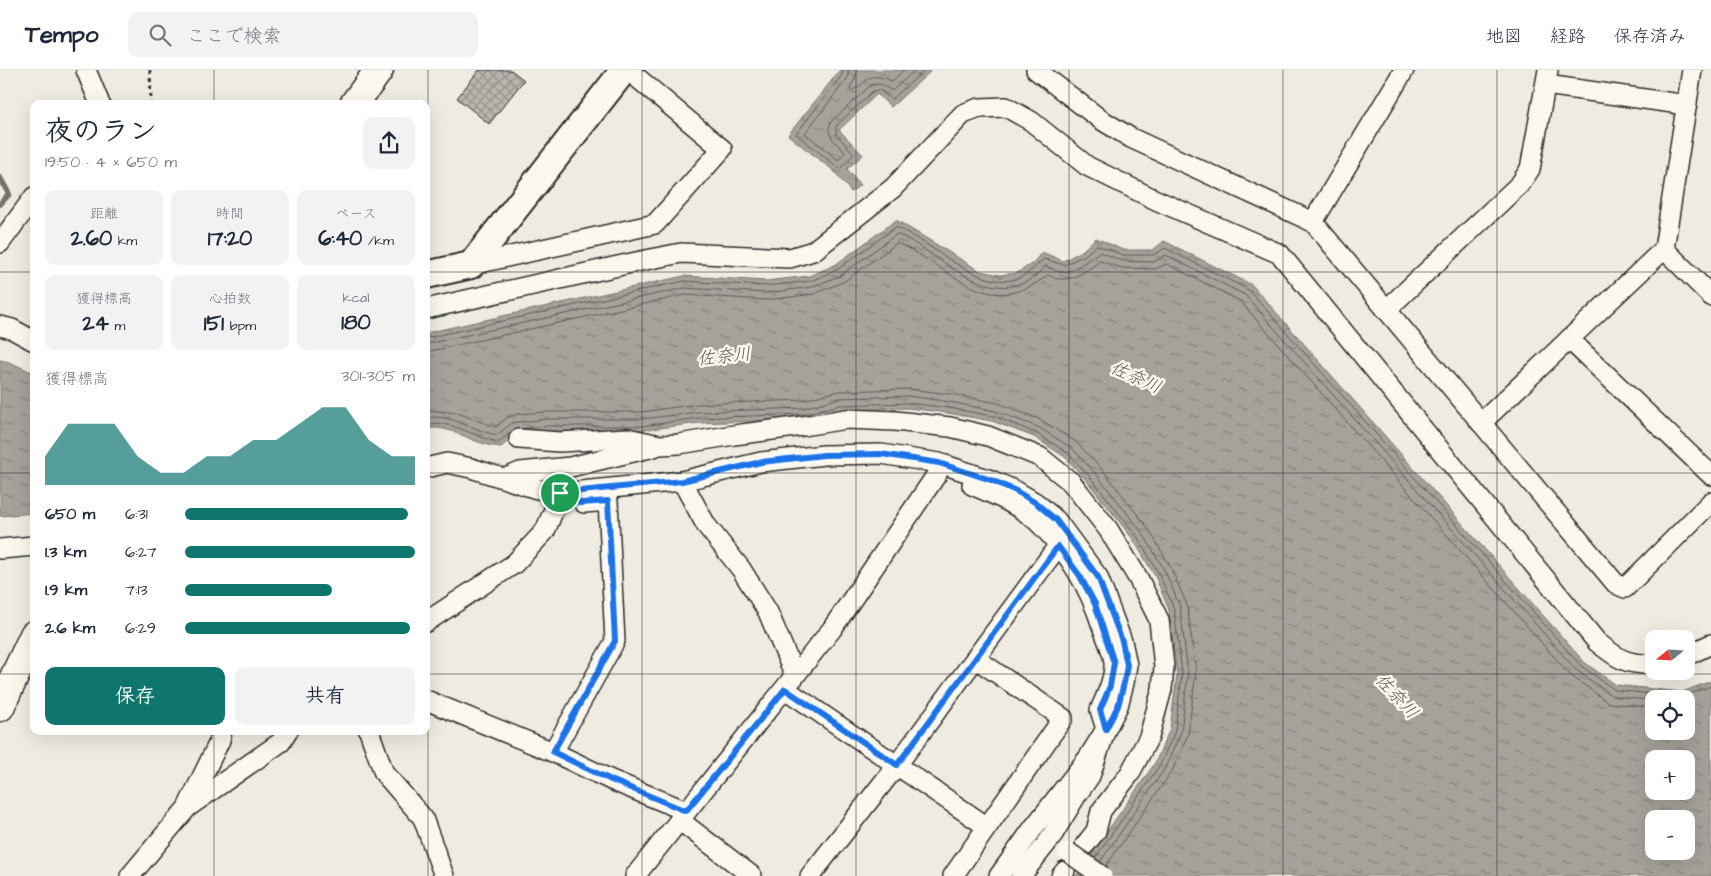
<!DOCTYPE html>
<html lang="ja">
<head>
<meta charset="utf-8">
<style>
	body { margin:0; font-family:"Architects Daughter","Klee One",sans-serif; background:#f2f2f3; color:#1f2937; height:100vh; display:flex; flex-direction:column; font-size:19px; white-space:nowrap }
	* { box-sizing:border-box; margin:0 }
	p { font-size:16px; color:#747a83 }
	.icon { flex:none; width:28px; height:28px; fill:none; stroke:currentColor; stroke-width:2; stroke-linecap:round; stroke-linejoin:round }
	.map { position:relative; flex:1; overflow:hidden }
	.sheet { position:absolute; left:30px; top:30px; width:400px; height:635px; display:flex; flex-direction:column; background:#fff; border-radius:10px; box-shadow:0 5px 20px #0002 }
	.sheet>* { flex:none }
	.needle { width:32px; rotate:252deg }
	.tools { position:absolute; left:1645px; top:560px; display:grid; gap:10px }
	.tools a { display:grid; place-items:center; width:50px; height:50px; border-radius:10px; background:#fff; box-shadow:0 5px 20px #0002; font-size:25px }
	.pin { position:absolute; display:grid; place-items:center; width:42px; height:42px; color:#fff; margin:-21px; border:2px solid #fff; border-radius:50%; box-shadow:0 1px 5px #0007 }
	.round { display:grid; place-items:center; flex:none; width:52px; height:52px; border-radius:10px; background:#f2f2f3 }
	.head { display:flex; align-items:center; justify-content:space-between; height:85px; padding:0 15px }
	h1 { font-size:28px; font-weight:700; line-height:38px }
	.figures { display:grid; grid-template-columns:repeat(3,1fr); gap:8px; height:85px; padding:5px 15px }
	.figures div { display:grid; align-content:center; border-radius:10px; background:#f2f2f3; text-align:center }
	.figures b { font-size:21px; font-weight:700 }
	.figures small { font-size:14px; font-weight:400 }
	.figures p { font-size:14px }
	.chart { height:140px; padding:10px 15px }
	.chart p { display:flex; justify-content:space-between }
	.chart svg { width:100%; height:90px; margin-top:5px; fill:#0f766e; opacity:.7 }
	.action { display:flex; gap:10px; margin-top:auto; padding:10px 15px }
	.action a { flex:1; height:58px; border-radius:10px; background:#0f766e; color:#fff; font-size:20px; font-weight:700; line-height:58px; text-align:center }
	.action a+a { background:#f2f2f3; color:#1f2937 }
	ul { padding:0 15px; list-style:none; font-size:16px }
	li { display:grid; grid-template-columns:80px 60px 1fr; align-items:center; height:38px }
	li i { height:12px; border-radius:6px; background:#0f766e }
	header { display:flex; align-items:center; gap:30px; box-sizing:border-box; height:70px; padding:0 25px; background:#fff; border-bottom:1px solid #e0e1e3 }
	header strong { font-size:24px }
	nav { display:flex; gap:28px; margin-inline-start:auto; font-size:18px }
	.search { width:350px; height:45px; background:#f2f2f3; display:flex; align-items:center; gap:12px; box-sizing:border-box; padding:0 18px; border-radius:10px; color:#747a83; font-size:19px }
	.map>svg:first-child { display:block }
	.water { fill:url(#water-ripples); stroke:#74726e; fill-rule:evenodd }
	.lines { fill:none; stroke-linecap:round; stroke-linejoin:round }
	.shore { stroke:#5b5b57; stroke-width:1 }
	.stream { stroke:#74726e; stroke-width:6 }
	.building { fill:url(#building-cross-hatch); stroke:#2b2b2b }
	.street-casing { stroke:#2b2b2b; stroke-width:22 }
	.secondary-casing { stroke:#2b2b2b; stroke-width:30 }
	.highway-casing { stroke:#2b2b2b; stroke-width:31 }
	.path { stroke:#2b2b2b; stroke-width:3; stroke-dasharray:4 4; stroke-linecap:butt }
	.street { stroke:#fbf7ec; stroke-width:19 }
	.secondary { stroke:#fbf7ec; stroke-width:26 }
	.highway { stroke:#fbf7ec; stroke-width:28 }
	.street-bridge-casing { stroke:#2b2b2b; stroke-width:22; stroke-linecap:butt }
	.street-bridge { stroke:#fbf7ec; stroke-width:19 }
	.route-casing { stroke:#fff; stroke-width:10 }
	.route { stroke:#1a73e8; stroke-width:6 }
	.grid { fill:none; stroke:#2b2b2b; stroke-width:1; stroke-opacity:0.55 }
	.labels { text-anchor:middle; stroke-width:5; stroke-linejoin:round; paint-order:stroke }
	.water-label { font-size:18px; font-style:italic; fill:#555552; stroke:#fbf7ec }
</style>
</head>
<body>
<header>
<strong>Tempo</strong>
<div class="search"><svg class="icon" aria-label="search" viewBox="0 0 24 24"><circle cx="10" cy="10" r="6"/><path d="M15 15l6 6"/></svg>ここで検索</div>
<nav><a>地図</a><a>経路</a><a>保存済み</a></nav>
</header>
<div class="map">
<svg width="1711" height="806" viewBox="0 0 1711 806">
	<defs>
		<pattern id="water-ripples" width="26" height="14" patternUnits="userSpaceOnUse" patternTransform="scale(1.25)"><rect width="26" height="14" fill="#a4a29a"/><path d="M2 4q2-2 4 0t4 0M15 11q2-2 4 0t4 0" fill="none" stroke="#86847e"/></pattern>
		<pattern id="building-cross-hatch" width="8" height="8" patternUnits="userSpaceOnUse" patternTransform="scale(1.25)"><rect width="8" height="8" fill="#b8b5ae"/><path d="M0 0l8 8M0 8l8-8" fill="none" stroke="#96938e"/></pattern>
	</defs>
	<rect width="100%" height="100%" fill="#eeebe0"/>
	<filter id="ink" filterUnits="userSpaceOnUse"><feTurbulence type="fractalNoise" baseFrequency=".02" numOctaves="2"/><feDisplacementMap in="SourceGraphic" scale="10" xChannelSelector="R" yChannelSelector="G"/><feConvolveMatrix kernelMatrix="1 2 1 2 8 2 1 2 1" color-interpolation-filters="sRGB"/></filter>
	<g filter="url(#ink)">
		<g class="water">
			<path d="M840,0H932L891,37L877,24L839,60L863,85L847,99L860,115L851,122L834,101L788,65Z"/>
			<path d="M896,150L980,201L1000,205L1017,203L1033,193L1042,182L1063,191L1082,181L1096,168L1123,180H1153L1164,171L1252,215L1584,592L1616,615L1682,622L1711,611V806H1076L1155,693L1170,659L1177,604L1169,540L1155,506L1133,469L1087,411L1065,387L1034,367L992,351L948,343L908,338L841,340L805,349L699,353L643,360L548,361L518,363L501,377C496,376 490,376 485,374C465,369 448,354 426,359V263L684,206L766,211L809,206L835,195ZM1654,629H1686V661H1654ZM1654,689H1686V721H1654ZM1654,749H1686V781H1654Z"/>
			<path d="M0,290L9,292L34,303V443L0,446Z"/>
		</g>
		<g class="lines">
			<g class="shore">
				<path d="M843,0L842,5L796,64L840,99L854,84L836,64V56L873,21L879,20L892,29L925,0"/>
				<path d="M849,0L847,9L805,63L838,90L845,83C838,73 824,66 831,52L871,15L881,14L892,21L915,0"/>
				<path d="M857,0L855,9L850,18L851,21C870,12 865,0 892,11L904,0"/>
				<path d="M426,268L684,211L766,216L811,211L838,199L896,157C931,171 979,223 1019,208C1029,204 1036,195 1044,189L1064,195L1085,185L1097,175L1123,185H1154L1165,178L1249,220L1581,596L1615,620L1682,627L1711,616"/>
				<path d="M426,274L685,218L766,223L812,217L841,205L897,164C935,180 975,228 1020,214C1030,211 1039,203 1046,196C1051,198 1056,202 1062,202C1073,203 1090,188 1099,182L1123,191L1154,192L1166,185L1245,225L1576,600L1612,626L1654,631"/>
				<path d="M426,282L685,225L766,230L814,224L845,211L897,173C951,196 986,253 1048,205C1053,207 1058,210 1064,209C1076,209 1090,198 1100,191L1122,198L1155,199L1167,194L1240,231L1570,605L1609,633L1654,638"/>
				<path d="M426,340L458,343L495,357L508,347L517,344L547,342H642L697,334L802,330L839,321L908,319L951,324L998,333L1041,350L1076,372L1102,399L1148,458L1171,498L1187,535L1196,602L1188,664L1172,701L1106,796"/>
				<path d="M426,348C452,343 473,361 497,365L512,353L518,352L548,349H642L698,342L803,338L840,328L908,326L950,332L995,341L1038,357L1072,378L1096,404L1142,462L1165,501L1180,537L1188,603L1181,662L1165,698L1100,792"/>
				<path d="M426,354C451,349 475,368 499,372L510,363"/>
				<path d="M515,359L548,356H643L698,348L804,344L840,335L908,333L949,338L993,346L1036,363L1068,383L1091,408L1137,466L1159,504L1174,539L1182,603L1175,661L1160,695L1095,788"/>
			</g>
			<path class="stream" d="M0,108L9,124L0,134"/>
		</g>
		<path class="building" d="M479,0H511L524,10L489,54L457,28Z"/>
		<g class="lines">
			<defs>
				<g id="street">
					<path d="M86,0L100,34"/>
					<path d="M1036,0L1100,49L1131,68L1313,152L1616,514L1625,518L1711,432"/>
					<path d="M1546,15L1687,35"/>
					<path d="M1313,152L1404,0"/>
					<path d="M0,173L34,127"/>
					<path d="M1664,179L1711,226"/>
					<path d="M471,195L655,154L722,79L628,0"/>
					<path d="M426,239L636,192L681,183L790,188L813,181L893,118L963,44L979,38L1006,37L1031,51L1087,96L1156,130L1280,184L1597,572C1618,589 1626,595 1654,594"/>
					<path d="M1386,240L1520,114L1530,99L1548,0"/>
					<path d="M0,256L12,259L34,271"/>
					<path d="M1569,269L1711,405"/>
					<path d="M1481,353L1664,179L1692,0"/>
					<path d="M519,369L560,372L627,368L660,375L679,374L734,365L803,356L846,349L895,351L950,357L988,366L1040,387L1071,412L1108,459L1138,508L1159,550L1164,597L1162,619L1149,667L1129,705L1101,741L1096,761L1085,775"/>
					<path d="M426,398L447,393L471,398L537,419L561,423L682,411L761,392L824,385L881,384L939,393L991,410L1016,421L1036,433L1056,450L1098,507L1122,571L1127,595L1124,613L1118,636L1106,659L1088,688L1034,757L999,806"/>
					<path d="M506,408L520,402L570,397L654,377"/>
					<path d="M682,411L706,455L741,499L768,542L795,606"/>
					<path d="M972,415C996,425 1023,437 1041,455C1069,483 1090,519 1102,556C1106,567 1113,581 1114,592C1115,608 1106,626 1100,640L1106,659L1090,706L1076,726L1050,769L1021,806"/>
					<path d="M0,479L34,476"/>
					<path d="M426,552L514,494L545,461L561,423"/>
					<path d="M1686,586L1711,574"/>
					<path d="M785,619L986,756"/>
					<path d="M426,630L553,682L611,710L686,741"/>
					<path d="M369,661L384,703L423,748L444,806"/>
					<path d="M553,682L615,571L608,431L584,433"/>
					<path d="M188,737L281,672L288,661"/>
					<path d="M679,750L752,806"/>
					<path d="M130,806L187,738L220,670L222,661"/>
					<path d="M635,806L832,559L937,404L939,393"/>
					<path d="M810,806L897,695L1058,476"/>
					<path d="M953,806L1063,648L976,589"/>
					<path d="M1061,806L1065,801"/>
				</g>
				<path id="secondary" d="M426,205L471,195L624,0"/>
				<g id="highway">
					<path d="M354,34L379,0"/>
					<path d="M0,637L34,565"/>
				</g>
			</defs>
			<use href="#street" class="street-casing"/>
			<use href="#secondary" class="secondary-casing"/>
			<use href="#highway" class="highway-casing"/>
			<path class="path" d="M150,0L151,34"/>
			<use href="#street" class="street"/>
			<use href="#secondary" class="secondary"/>
			<use href="#highway" class="highway"/>
			<defs>
				<path id="street-bridge" d="M1068,782L1102,806"/>
			</defs>
			<use href="#street-bridge" class="street-bridge-casing"/>
			<use href="#street-bridge" class="street-bridge"/>
		</g>
	</g>
	<g class="lines" filter="url(#ink)">
		<defs>
			<path id="route" d="M881,384L939,393L991,410L1016,421L1036,433L1056,450L1098,507L1122,571L1127,595L1124,613L1118,636L1106,659L1100,640L1110,616L1114,593L1095,534L1080,506L1058,476L897,695L785,619L686,741L611,710L553,682L615,571L608,431L582,433L558,431L560,423L682,411L761,392L824,385Z"/>
		</defs>
		<use href="#route" class="route-casing"/>
		<use href="#route" class="route"/>
	</g>
	<path class="grid" d="M214,0V34M428,0V806M642,0V806M856,0V806M1069,0V806M1283,0V806M1497,0V806M0,202H34M426,202H1711M0,403H34M426,403H1711M0,604H34M426,604H1711M214,661V806"/>
	<g class="labels">
		<g class="water-label">
			<text transform="translate(724 286) rotate(-6)" y="6">佐奈川</text>
			<text transform="translate(1136 307) rotate(24)" y="6">佐奈川</text>
			<text transform="translate(1397 626) rotate(47)" y="6">佐奈川</text>
		</g>
	</g>
</svg>
<div class="tools">
<a><svg class="needle" viewBox="-14 -14 28 28"><path d="M0-13l5 13h-10z" fill="#e53935"/><path d="M0 13l5-13h-10z" fill="#747a83"/></svg></a>
<a><svg class="icon" aria-label="locate" viewBox="0 0 24 24"><circle cx="12" cy="12" r="6"/><path d="M12 2v4M12 18v4M2 12h4M18 12h4"/></svg></a>
<a>+</a>
<a>−</a>
</div>
<div class="pin" style="left:560px;top:423px;background:#1e9e55"><svg class="icon" aria-label="arrive" viewBox="0 0 24 24"><path d="M6 21V4h12l-3 4 3 4H6"/></svg></div>
<section class="sheet">
<div class="head"><div><h1>夜のラン</h1><p>19:50 · 4 × 650 m</p></div><a class="round"><svg class="icon" aria-label="share" viewBox="0 0 24 24"><path d="M12 15V3M7 8l5-5 5 5M5 13v7h14v-7"/></svg></a></div>
<div class="figures">
<div><p>距離</p><b>2.60<small> km</small></b></div>
<div><p>時間</p><b>17:20</b></div>
<div><p>ペース</p><b>6:40<small> /km</small></b></div>
</div>
<div class="figures">
<div><p>獲得標高</p><b>24<small> m</small></b></div>
<div><p>心拍数</p><b>151<small> bpm</small></b></div>
<div><p>kcal</p><b>180</b></div>
</div>
<div class="chart"><p><span>獲得標高</span>301–305 m</p>
<svg viewBox="0 0 160 44" preserveAspectRatio="none"><path d="M0 44V30L10 14L20 14L30 14L40 30L50 38L60 38L70 30L80 30L90 22L100 22L110 14L120 6L130 6L140 22L150 30L160 30V44z"/></svg>
</div>
<ul>
<li><b>650 m</b>6:31<i style="width:97%"></i></li>
<li><b>1.3 km</b>6:27<i style="width:100%"></i></li>
<li><b>1.9 km</b>7:13<i style="width:64%"></i></li>
<li><b>2.6 km</b>6:29<i style="width:98%"></i></li>
</ul>
<div class="action"><a>保存</a><a>共有</a></div>
</section>
</div>
</body>
</html>
